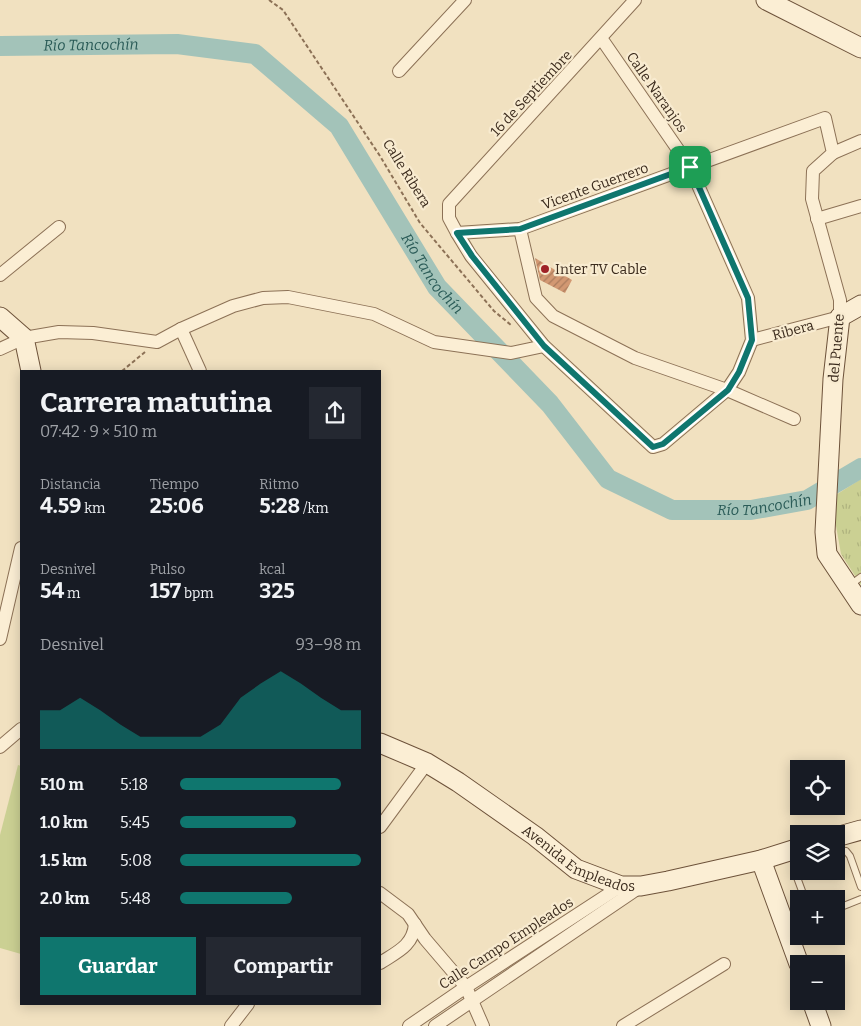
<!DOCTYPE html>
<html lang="es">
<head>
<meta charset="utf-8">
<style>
	body { margin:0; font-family:Bitter,serif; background:#242831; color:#f1f3f6; height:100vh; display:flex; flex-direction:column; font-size:19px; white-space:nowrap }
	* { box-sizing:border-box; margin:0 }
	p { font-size:16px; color:#9ea1a6 }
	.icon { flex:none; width:28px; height:28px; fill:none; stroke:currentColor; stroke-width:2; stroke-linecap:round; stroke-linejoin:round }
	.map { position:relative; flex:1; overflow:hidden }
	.sheet { position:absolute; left:20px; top:370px; width:361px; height:635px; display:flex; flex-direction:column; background:#171b24; border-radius:0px; box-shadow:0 2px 12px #0003 }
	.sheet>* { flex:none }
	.controls { position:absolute; left:790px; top:760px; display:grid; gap:10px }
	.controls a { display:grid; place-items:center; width:55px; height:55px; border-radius:0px; background:#171b24; box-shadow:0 2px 12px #0003; font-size:25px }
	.pin { position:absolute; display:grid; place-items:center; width:42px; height:42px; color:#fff; margin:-21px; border-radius:10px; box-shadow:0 2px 8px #0006 }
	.round { display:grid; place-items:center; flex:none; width:52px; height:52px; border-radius:0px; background:#242831 }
	.headline { display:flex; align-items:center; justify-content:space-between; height:85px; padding:0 20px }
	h1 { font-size:28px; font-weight:700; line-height:38px }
	.figures { display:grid; grid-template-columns:repeat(3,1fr); gap:8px; height:85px; padding:5px 20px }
	.figures div { display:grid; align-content:center }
	.figures b { font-size:21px; font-weight:700 }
	.figures small { font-size:14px; font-weight:400 }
	.figures p { font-size:14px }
	.chart { height:140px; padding:10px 20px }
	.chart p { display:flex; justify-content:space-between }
	.chart svg { width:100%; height:90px; margin-top:5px; fill:#0f766e; opacity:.7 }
	.cta { display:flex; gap:10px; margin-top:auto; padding:10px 20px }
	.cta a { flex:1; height:58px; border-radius:0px; background:#0f766e; color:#fff; font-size:20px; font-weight:700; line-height:58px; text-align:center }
	.cta a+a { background:#242831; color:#f1f3f6 }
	ul { padding:0 20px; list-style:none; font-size:16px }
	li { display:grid; grid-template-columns:80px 60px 1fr; align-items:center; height:38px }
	li i { height:12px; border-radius:6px; background:#0f766e }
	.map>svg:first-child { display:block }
	.park { fill:url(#park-tufts) }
	.pitch { fill:#cbd093 }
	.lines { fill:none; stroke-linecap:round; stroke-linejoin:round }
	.river { stroke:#a3c3b9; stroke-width:20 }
	.building { fill:url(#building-hatch) }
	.lane-casing { stroke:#8c7156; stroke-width:8 }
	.street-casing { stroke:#8c7156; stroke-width:14 }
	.secondary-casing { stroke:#6d523a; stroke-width:21 }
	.path { stroke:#8c7156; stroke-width:2; stroke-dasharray:4 2.5; stroke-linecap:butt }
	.lane { stroke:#fbeed4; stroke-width:6 }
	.street { stroke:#fbeed4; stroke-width:12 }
	.secondary { stroke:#fbeed4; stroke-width:19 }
	.route-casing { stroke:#fff; stroke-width:10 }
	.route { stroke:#0f766e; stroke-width:6 }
	.poi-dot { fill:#9f2126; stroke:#f8ebd0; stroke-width:2 }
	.labels { text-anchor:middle; stroke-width:4.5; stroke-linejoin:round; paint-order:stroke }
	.street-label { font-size:14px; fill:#3a2a1c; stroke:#f8ebd0 }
	.poi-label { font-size:14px; fill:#3a2a1c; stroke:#f8ebd0; text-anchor:start }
	.water-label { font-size:15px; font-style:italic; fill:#2a5b57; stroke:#f8ebd0 }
</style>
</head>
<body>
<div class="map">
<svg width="861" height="1026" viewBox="0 0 861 1026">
	<defs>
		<pattern id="park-tufts" width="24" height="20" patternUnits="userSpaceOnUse" patternTransform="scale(1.25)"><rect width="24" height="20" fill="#cbd093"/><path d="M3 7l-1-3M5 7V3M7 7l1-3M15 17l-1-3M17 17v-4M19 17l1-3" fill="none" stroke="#afb37e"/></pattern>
		<pattern id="building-hatch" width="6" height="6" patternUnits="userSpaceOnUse" patternTransform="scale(1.25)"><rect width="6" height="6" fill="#d29872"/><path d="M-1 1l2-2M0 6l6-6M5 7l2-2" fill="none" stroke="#ab7c5d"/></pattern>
	</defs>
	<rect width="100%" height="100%" fill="#f1e1c0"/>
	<path class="park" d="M861,479V585L841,554L831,498Z"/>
	<path class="pitch" d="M18,765L21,766V954L0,948V835Z"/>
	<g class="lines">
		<path class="river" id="s1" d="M0,46L177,44L255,54L339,126L437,287L550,404L608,479L672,510H751L807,500L861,468"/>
	</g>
	<path class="building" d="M535,258L572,280L565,293L540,280Z"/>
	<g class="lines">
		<defs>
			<g id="lane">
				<path d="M849,586L861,577"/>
				<path d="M836,850L846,851L850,856L861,887"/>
				<path d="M799,864L795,868V872L805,899"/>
				<path d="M836,909L861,899"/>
			</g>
			<g id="street">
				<path d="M601,38L690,167L748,298L752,340L739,372L727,390L663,444L653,447L544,346L471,256L457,233L449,218V204L635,0"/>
				<path d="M399,71L465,0"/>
				<path d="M833,153L861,141"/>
				<path d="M817,219L861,206"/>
				<path d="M520,229L536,298L553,316L635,358L727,390L794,419"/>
				<path d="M457,233L520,229L825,118L833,153L813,171L812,199L840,300V317L752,340"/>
				<path d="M0,275L59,227"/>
				<path d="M181,329L200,371"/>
				<path d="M0,349L24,338L59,332L93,333L157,342L181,329L233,306L263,298L288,297L374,314L434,342L511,353L544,346"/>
				<path d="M0,639L21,548"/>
				<path d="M0,747L21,729"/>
				<path d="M380,827L427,763"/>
				<path d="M380,893L408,914L425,939L466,987L483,1026"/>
				<path d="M380,963C397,952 413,946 415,924"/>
				<path d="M231,1026L248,1004"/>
				<path d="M409,1026L466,987L621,886"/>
				<path d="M435,1026L640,887"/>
				<path d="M623,1026L724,964"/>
			</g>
			<g id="secondary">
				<path d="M766,0L861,48"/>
				<path d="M861,305L840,317L833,379L825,532L827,554L861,605"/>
				<path d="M0,317L24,338L31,371"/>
				<path id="s2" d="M380,743L427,763L458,782L535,836L576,869L621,886H641L668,881L761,860L799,848"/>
				<path d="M836,837L861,830"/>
				<path d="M761,860L799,964"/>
				<path d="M812,1001L821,1026"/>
			</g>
		</defs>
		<use href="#lane" class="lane-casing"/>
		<use href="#street" class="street-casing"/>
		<use href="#secondary" class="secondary-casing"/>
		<g class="path">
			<path d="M269,0L283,10L380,156L420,223L494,311L511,325"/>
			<path d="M122,371L145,352"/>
		</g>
		<use href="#lane" class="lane"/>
		<use href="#street" class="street"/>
		<use href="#secondary" class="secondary"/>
	</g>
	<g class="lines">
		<defs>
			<path id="route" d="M690,167L748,298L752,340L739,372L728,390L663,444L653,447L544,346L472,256L457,233L520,229Z"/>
		</defs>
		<use href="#route" class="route-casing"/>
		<use href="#route" class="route"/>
	</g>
	<circle class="poi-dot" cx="545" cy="269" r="5"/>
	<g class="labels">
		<g class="street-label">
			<text transform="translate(657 92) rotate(55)" y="5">Calle Naranjos</text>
			<text transform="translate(531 93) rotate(-47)" y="5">16 de Septiembre</text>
			<text transform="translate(407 173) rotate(58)" y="5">Calle Ribera</text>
			<text transform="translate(595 186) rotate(-20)" y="5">Vicente Guerrero</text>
			<text transform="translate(793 330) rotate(-15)" y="5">Ribera</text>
			<text transform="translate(836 348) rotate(-85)" y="5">del Puente</text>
			<text dy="5" stroke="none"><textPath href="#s2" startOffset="232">Avenida Empleados</textPath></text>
			<text transform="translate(506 943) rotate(-33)" y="5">Calle Campo Empleados</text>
		</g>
		<g class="poi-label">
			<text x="555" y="274">Inter TV Cable</text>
		</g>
		<g class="water-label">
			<text dy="5" stroke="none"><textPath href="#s1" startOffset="91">Río Tancochín</textPath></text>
			<text dy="5" stroke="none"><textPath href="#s1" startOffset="541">Río Tancochín</textPath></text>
			<text dy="5" stroke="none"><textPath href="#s1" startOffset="976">Río Tancochín</textPath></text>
		</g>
	</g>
</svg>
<div class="controls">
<a><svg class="icon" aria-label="locate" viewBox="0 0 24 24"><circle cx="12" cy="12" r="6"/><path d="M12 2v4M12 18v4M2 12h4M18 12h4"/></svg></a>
<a><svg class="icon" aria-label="layers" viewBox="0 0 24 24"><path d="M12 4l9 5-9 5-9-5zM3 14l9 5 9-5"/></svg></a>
<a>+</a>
<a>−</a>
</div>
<div class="pin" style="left:690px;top:167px;background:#1e9e55"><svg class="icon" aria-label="arrive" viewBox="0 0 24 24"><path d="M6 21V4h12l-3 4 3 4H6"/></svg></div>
<section class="sheet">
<div class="headline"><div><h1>Carrera matutina</h1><p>07:42 · 9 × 510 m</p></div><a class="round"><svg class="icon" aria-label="share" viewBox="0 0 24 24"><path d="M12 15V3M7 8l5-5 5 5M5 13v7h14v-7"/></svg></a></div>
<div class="figures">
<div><p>Distancia</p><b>4.59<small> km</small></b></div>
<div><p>Tiempo</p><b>25:06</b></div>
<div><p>Ritmo</p><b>5:28<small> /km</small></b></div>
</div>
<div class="figures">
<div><p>Desnivel</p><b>54<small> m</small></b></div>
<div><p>Pulso</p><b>157<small> bpm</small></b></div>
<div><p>kcal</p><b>325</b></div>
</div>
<div class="chart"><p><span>Desnivel</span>93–98 m</p>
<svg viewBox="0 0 160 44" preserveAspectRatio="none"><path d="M0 44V25L10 25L20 19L30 25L40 32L50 38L60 38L70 38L80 38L90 32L100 19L110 12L120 6L130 12L140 19L150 25L160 25V44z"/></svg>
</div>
<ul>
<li><b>510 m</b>5:18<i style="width:89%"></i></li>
<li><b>1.0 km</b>5:45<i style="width:64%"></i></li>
<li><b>1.5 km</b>5:08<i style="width:100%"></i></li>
<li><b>2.0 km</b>5:48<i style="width:62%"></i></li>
</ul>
<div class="cta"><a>Guardar</a><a>Compartir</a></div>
</section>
</div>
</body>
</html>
